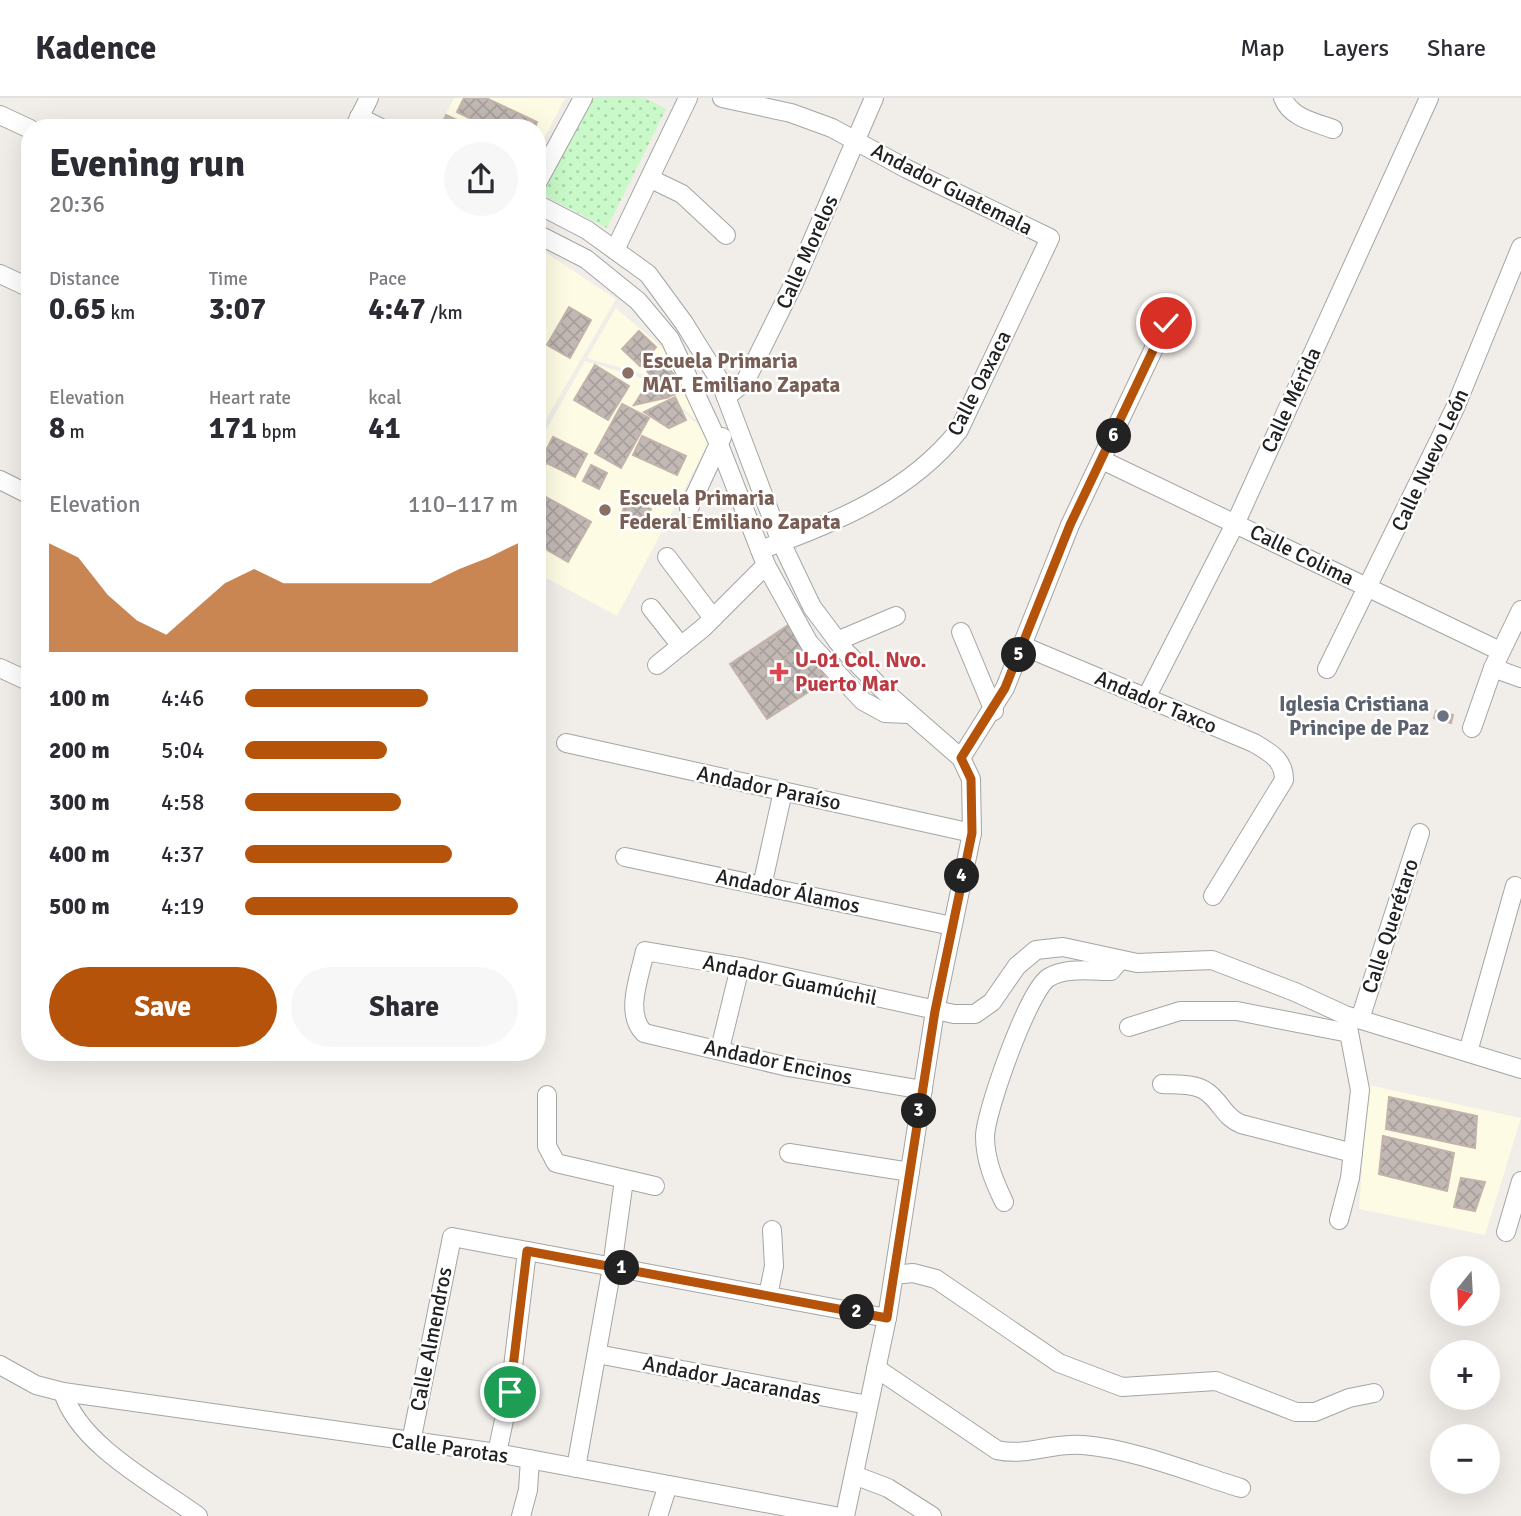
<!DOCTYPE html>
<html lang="en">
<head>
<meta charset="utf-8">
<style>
	body { margin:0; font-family:Signika,sans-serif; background:#f7f7f7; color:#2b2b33; height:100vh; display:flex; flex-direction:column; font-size:26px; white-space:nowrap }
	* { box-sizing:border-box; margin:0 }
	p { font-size:23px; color:#7c7c81 }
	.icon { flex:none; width:38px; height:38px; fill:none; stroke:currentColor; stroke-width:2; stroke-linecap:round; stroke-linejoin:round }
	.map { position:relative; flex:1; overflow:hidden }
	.side { position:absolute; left:21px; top:21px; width:525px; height:942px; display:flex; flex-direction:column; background:#fff; border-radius:28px; box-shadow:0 7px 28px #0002 }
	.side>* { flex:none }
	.needle { width:46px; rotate:198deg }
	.buttons { position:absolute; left:1430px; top:1158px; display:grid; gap:14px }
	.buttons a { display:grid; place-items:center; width:70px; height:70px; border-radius:50%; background:#fff; box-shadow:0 7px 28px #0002; font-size:35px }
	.pin { position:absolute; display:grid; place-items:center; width:60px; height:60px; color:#fff; margin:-30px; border:4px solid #fff; border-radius:50%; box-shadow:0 2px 7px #0007 }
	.km { position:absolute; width:35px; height:35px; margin:-18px; border-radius:50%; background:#222; color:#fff; font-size:19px; line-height:35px; text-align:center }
	.round { display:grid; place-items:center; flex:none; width:74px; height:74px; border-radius:37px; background:#f7f7f7 }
	.headline { display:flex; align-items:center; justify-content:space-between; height:119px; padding:0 28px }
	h1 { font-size:38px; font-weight:800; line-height:52px }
	.stats { display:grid; grid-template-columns:repeat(3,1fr); gap:10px; height:119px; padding:7px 28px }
	.stats div { display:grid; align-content:center }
	.stats b { font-size:30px; font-weight:800 }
	.stats small { font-size:19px; font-weight:400 }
	.stats p { font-size:19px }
	.chart { height:196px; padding:14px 28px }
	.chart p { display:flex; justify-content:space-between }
	.chart svg { width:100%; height:126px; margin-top:7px; fill:#b45309; opacity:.7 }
	.action { display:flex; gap:14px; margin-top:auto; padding:14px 28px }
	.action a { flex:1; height:80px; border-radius:42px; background:#b45309; color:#fff; font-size:28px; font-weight:800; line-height:80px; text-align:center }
	.action a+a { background:#f7f7f7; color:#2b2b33 }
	ul { padding:0 28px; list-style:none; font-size:23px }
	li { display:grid; grid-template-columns:112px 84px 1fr; align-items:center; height:52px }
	li i { height:18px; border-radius:9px; background:#b45309 }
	header { display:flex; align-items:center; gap:42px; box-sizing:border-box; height:98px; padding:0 35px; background:#fff; border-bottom:2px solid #e1e1e2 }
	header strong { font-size:33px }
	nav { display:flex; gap:38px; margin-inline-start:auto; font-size:24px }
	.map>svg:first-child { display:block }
	.education { fill:#fefbe4 }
	.park { fill:url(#park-dots) }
	.building { fill:url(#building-cross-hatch); stroke:#c3b3ab; stroke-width:2 }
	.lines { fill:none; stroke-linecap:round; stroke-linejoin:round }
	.minor-casing { stroke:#a5a5a5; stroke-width:20 }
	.minor { stroke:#fff; stroke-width:18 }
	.route-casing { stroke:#fff; stroke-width:14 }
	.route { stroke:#b45309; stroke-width:9 }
	.education-dot { fill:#8d6e63; stroke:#fff; stroke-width:2.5 }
	.health-dot { fill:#e0444e; stroke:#fff; stroke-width:2.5 }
	.worship-dot { fill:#6b7280; stroke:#fff; stroke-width:2.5 }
	.labels { text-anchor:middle; stroke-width:5; stroke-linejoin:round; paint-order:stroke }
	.street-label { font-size:21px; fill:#212121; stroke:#fff }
	.education-label { font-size:21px; font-weight:bold; fill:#785e54; stroke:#fff; text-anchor:start }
	.health-label { font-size:21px; font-weight:bold; fill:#be3a42; stroke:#fff; text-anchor:start }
	.worship-label { font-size:21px; font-weight:bold; fill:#5b616d; stroke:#fff; text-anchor:end }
</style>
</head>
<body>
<header>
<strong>Kadence</strong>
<nav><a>Map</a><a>Layers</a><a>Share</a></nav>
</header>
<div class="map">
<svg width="1521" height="1418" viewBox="0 0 1521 1418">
	<defs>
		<pattern id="park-dots" width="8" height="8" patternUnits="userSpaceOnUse" patternTransform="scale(1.75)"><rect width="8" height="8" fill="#c9f9c8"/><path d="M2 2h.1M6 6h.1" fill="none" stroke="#acd5ac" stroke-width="1.8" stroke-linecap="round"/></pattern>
		<pattern id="building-cross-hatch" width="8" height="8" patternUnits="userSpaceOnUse" patternTransform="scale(1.75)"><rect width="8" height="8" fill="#c2b9b5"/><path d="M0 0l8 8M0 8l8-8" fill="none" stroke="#a69f9b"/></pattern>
	</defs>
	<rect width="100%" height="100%" fill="#f1ede8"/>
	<g class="education">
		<path d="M454,0H565L537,54V30H438Z"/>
		<path d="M537,149L616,201L537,337Z"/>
		<path d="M616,210L664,251L691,295L709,333L645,277L587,260Z"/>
		<path d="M585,263L645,281L712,339L617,518L537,475V348Z"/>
		<path d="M1368,987L1521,1020L1485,1137L1359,1111Z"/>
	</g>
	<path class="park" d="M594,0H645L666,11L607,130L539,95Z"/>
	<g class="building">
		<path d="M464,0H486L537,24L535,30H490L457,14Z"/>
		<path d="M446,17L463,25L460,30H440Z"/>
		<path d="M472,22L489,30H468Z"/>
		<path d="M569,209L591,222L570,260L547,247Z"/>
		<path d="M639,233L656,249L640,268L622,251Z"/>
		<path d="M661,262L687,291L666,300L647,273Z"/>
		<path d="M595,267L629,288L608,322L574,302Z"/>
		<path d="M650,282L655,283L665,300L634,307Z"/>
		<path d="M675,299L686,322L669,330L644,314Z"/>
		<path d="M622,306L649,320L621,370L595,355Z"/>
		<path d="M642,338L686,358L677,377L633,357Z"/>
		<path d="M553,339L587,356L575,379L541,362Z"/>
		<path d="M538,362L546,366L538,380L537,364Z"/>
		<path d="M591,367L607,375L599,391L583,383Z"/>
		<path d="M537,394L591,424L568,464L537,446Z"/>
		<path d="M627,402L651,411L645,426L621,417Z"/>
		<path d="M790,526L827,582L767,621L730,566Z"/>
		<path d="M775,538L788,559L768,571L755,551Z"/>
		<path d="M1436,613L1453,617L1451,625L1434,620Z"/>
		<path d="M1389,999L1477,1018L1475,1050L1386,1031Z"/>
		<path d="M1383,1038L1454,1055L1447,1093L1379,1076Z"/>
		<path d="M1461,1080L1485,1084L1475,1113L1454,1109Z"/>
	</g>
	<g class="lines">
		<defs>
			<g id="minor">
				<path d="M722,0L791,15L832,30L907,71L1050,140L959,332C910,395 832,426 760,452"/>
				<path d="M1283,0C1291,20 1314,24 1333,31"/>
				<path d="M0,17L30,31"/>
				<path d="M359,19L381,30"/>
				<path d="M354,30L369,0"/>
				<path d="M651,81L682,96L726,137"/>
				<path d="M537,85L583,0"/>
				<path d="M537,106L587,132L648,176L684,225L720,283L781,444L812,509L845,553L883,592L961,660L971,681L972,735L935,913L887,1220L845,1418"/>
				<path d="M537,136L586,161L638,203L670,241L718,344L766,467L809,545L863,603L885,615L908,616"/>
				<path d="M615,152L688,0"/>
				<path d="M0,176L30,190"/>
				<path d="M726,299L745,284L794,185L874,0"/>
				<path d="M1102,362L1500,553"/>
				<path d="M0,382L30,397"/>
				<path d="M689,410L722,339"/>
				<path d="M667,459L713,520"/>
				<path d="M651,510L681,548"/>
				<path d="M961,534L994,613"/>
				<path d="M837,543L896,518"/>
				<path d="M1023,548L1254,645C1270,655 1284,661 1284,682L1213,798"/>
				<path d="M657,567L703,530L766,467"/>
				<path d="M0,570L30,584"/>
				<path d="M1493,570L1521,580"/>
				<path d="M1327,571L1455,310L1521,149"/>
				<path d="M1146,600L1236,424L1429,0"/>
				<path d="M1472,630L1493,570L1521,512"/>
				<path d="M566,645L972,735"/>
				<path d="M961,660L1005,590L1070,427L1166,225"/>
				<path d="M625,759L952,828"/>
				<path d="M762,788L783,693"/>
				<path d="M1360,921L1420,735"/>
				<path d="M1129,929L1180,913H1237L1349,935"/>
				<path d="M720,951L740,869"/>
				<path d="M1468,954L1515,788"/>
				<path d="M1162,986C1176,987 1195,985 1207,994C1221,1004 1224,1019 1241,1026L1353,1055"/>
				<path d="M923,992L788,969L644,935C624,915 640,878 645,853L740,869L954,916H975L992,904L1017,868L1036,852L1063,849L1137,865L1212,862L1295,894L1345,917L1521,971"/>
				<path d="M547,997V1048L556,1065L655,1088"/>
				<path d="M789,1055L910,1074"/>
				<path d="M1004,1104C994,1083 985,1062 985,1038C986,1012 1028,894 1048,880C1065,869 1091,873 1111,873L1120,862"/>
				<path d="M1339,1122L1350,1080L1360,992L1347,924"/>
				<path d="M1506,1134L1521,1083"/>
				<path d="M894,1177L913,1175L936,1181L1059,1265L1122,1289L1216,1283L1296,1314H1315L1349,1300L1374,1295"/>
				<path d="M768,1198L774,1168L772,1132"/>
				<path d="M597,1256L868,1307"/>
				<path d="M0,1267L36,1287L63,1294L497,1355L835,1418"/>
				<path d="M876,1270L997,1352C1025,1359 1053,1344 1083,1347C1134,1351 1192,1375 1241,1390"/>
				<path d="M63,1294C79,1347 154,1386 198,1418"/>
				<path d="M411,1344L452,1139L887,1220"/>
				<path d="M497,1355L510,1294L527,1153"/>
				<path d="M576,1370L612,1169L624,1082"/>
				<path d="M854,1377L888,1390L932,1418"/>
				<path d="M521,1418L528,1392L530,1361"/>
				<path d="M658,1418L668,1387"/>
			</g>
		</defs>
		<use href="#minor" class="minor-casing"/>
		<use href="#minor" class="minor"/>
	</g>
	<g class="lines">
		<defs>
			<path id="route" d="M510,1294L527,1153L887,1220L935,913L972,735L971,681L961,660L1005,590L1070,427L1166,225"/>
		</defs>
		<use href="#route" class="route-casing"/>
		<use href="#route" class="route"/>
	</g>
	<g class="education-dot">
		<circle cx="628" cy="275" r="7"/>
		<circle cx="605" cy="412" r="7"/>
	</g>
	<path class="health-dot" d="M775.5 563.5h7v7h7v7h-7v7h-7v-7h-7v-7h7z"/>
	<circle class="worship-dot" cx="1443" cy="618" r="7"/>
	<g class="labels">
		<g class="street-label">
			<text transform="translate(952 91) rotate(27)" y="7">Andador Guatemala</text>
			<text transform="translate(807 154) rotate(-66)" y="7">Calle Morelos</text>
			<text transform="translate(979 285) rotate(-63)" y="7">Calle Oaxaca</text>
			<text transform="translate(1291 302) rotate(-65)" y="7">Calle Mérida</text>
			<text transform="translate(1430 362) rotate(-65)" y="7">Calle Nuevo León</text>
			<text transform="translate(1302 457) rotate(26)" y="7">Calle Colima</text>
			<text transform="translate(1156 604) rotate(23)" y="7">Andador Taxco</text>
			<text transform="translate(769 690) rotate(12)" y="7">Andador Paraíso</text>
			<text transform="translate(788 793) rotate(12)" y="7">Andador Álamos</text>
			<text transform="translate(1390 828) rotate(-72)" y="7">Calle Querétaro</text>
			<text transform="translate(790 882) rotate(12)" y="7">Andador Guamúchil</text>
			<text transform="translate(778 964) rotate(12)" y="7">Andador Encinos</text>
			<text transform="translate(431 1241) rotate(-79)" y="7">Calle Almendros</text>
			<text transform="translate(732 1282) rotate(11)" y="7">Andador Jacarandas</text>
			<text transform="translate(450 1350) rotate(8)" y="7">Calle Parotas</text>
		</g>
		<g class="education-label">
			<text x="642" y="270">Escuela Primaria<tspan x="642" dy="24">MAT. Emiliano Zapata</tspan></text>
			<text x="619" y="407">Escuela Primaria<tspan x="619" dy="24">Federal Emiliano Zapata</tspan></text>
		</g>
		<g class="health-label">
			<text x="795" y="569">U-01 Col. Nvo.<tspan x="795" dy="24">Puerto Mar</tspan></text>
		</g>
		<g class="worship-label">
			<text x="1429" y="613">Iglesia Cristiana<tspan x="1429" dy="24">Principe de Paz</tspan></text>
		</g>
	</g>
</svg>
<div class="buttons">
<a><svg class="needle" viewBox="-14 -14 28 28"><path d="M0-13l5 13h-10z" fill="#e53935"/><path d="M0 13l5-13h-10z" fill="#7c7c81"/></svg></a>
<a>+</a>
<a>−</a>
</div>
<div class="pin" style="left:510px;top:1294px;background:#1e9e55"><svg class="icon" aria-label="arrive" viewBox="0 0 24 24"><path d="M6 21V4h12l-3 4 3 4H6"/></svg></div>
<div class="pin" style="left:1166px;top:225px;background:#d93025"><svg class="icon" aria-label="check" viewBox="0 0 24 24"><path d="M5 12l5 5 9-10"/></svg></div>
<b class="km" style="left:622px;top:1170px">1</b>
<b class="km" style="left:857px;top:1214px">2</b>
<b class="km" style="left:919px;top:1013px">3</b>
<b class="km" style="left:962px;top:778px">4</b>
<b class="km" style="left:1019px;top:557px">5</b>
<b class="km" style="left:1114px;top:338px">6</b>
<section class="side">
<div class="headline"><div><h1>Evening run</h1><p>20:36</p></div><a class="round"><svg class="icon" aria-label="share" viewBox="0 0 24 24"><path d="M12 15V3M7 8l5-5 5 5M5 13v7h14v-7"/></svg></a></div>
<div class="stats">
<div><p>Distance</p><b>0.65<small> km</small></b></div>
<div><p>Time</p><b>3:07</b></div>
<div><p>Pace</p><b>4:47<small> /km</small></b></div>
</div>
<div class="stats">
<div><p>Elevation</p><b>8<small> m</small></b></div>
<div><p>Heart rate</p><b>171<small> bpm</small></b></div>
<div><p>kcal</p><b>41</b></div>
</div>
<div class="chart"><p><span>Elevation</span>110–117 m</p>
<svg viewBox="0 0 160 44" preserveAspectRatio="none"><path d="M0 44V6L10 11L20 24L30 33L40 38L50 29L60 20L70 15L80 20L90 20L100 20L110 20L120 20L130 20L140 15L150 11L160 6V44z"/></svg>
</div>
<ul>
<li><b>100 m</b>4:46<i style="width:67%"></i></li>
<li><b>200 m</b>5:04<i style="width:52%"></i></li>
<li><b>300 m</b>4:58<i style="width:57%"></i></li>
<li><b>400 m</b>4:37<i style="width:76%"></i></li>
<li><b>500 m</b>4:19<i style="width:100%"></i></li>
</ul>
<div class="action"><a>Save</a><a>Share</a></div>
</section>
</div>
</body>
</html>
